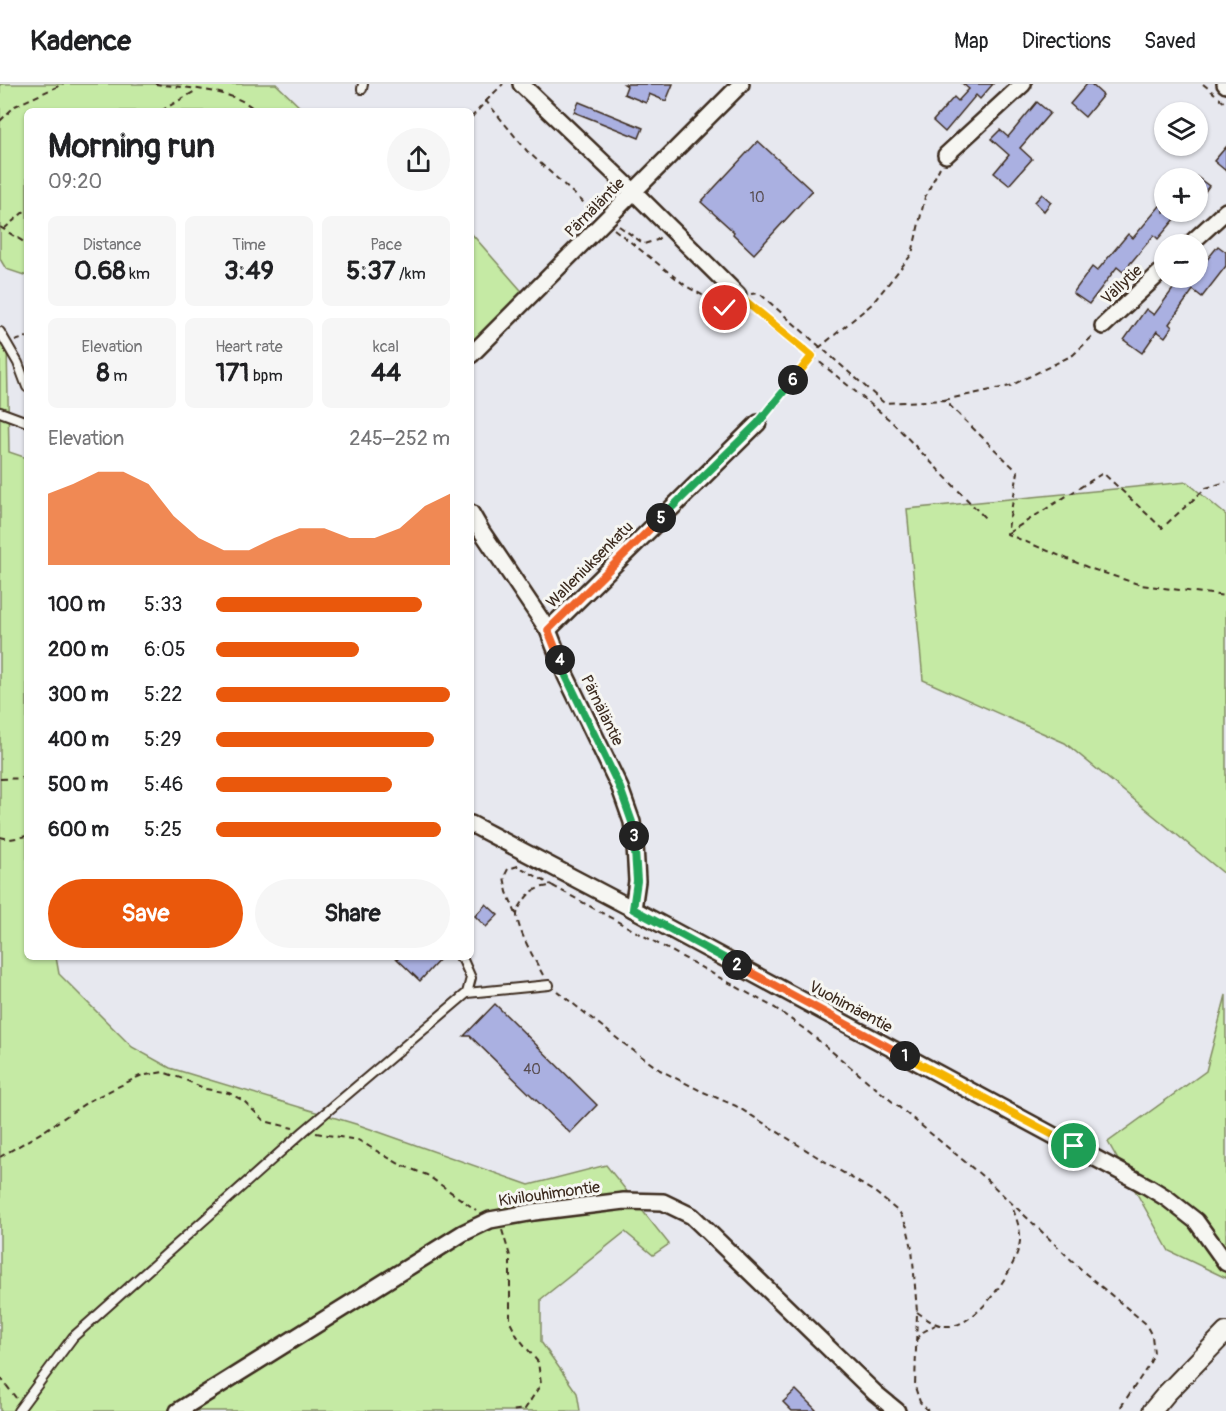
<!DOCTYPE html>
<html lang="en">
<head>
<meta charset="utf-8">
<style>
	body { margin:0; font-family:Pangolin,sans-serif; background:#f6f6f6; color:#202124; height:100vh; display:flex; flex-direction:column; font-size:22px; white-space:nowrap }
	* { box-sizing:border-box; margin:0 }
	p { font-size:20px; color:#757577 }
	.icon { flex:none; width:33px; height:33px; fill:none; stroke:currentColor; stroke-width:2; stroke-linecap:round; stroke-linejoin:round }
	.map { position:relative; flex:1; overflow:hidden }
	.drawer { position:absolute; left:24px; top:24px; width:450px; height:852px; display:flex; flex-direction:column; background:#fff; border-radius:9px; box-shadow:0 2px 4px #0004 }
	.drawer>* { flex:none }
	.buttons { position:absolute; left:1154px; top:18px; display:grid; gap:12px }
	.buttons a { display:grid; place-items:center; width:54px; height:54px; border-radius:50%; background:#fff; box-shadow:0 2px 4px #0004; font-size:30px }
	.pin { position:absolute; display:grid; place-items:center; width:51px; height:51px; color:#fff; margin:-26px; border:3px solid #fff; border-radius:50%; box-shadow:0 2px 6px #0007 }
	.km { position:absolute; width:30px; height:30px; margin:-15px; border-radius:50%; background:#222; color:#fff; font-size:16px; line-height:30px; text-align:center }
	.round { display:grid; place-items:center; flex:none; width:63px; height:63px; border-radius:32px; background:#f6f6f6 }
	.headline { display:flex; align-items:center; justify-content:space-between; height:102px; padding:0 24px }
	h1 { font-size:33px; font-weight:800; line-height:45px }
	.figures { display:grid; grid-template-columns:repeat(3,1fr); gap:9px; height:102px; padding:6px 24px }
	.figures div { display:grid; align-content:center; border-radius:9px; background:#f6f6f6; text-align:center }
	.figures b { font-size:26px; font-weight:800 }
	.figures small { font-size:16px; font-weight:400 }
	.figures p { font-size:16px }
	.chart { height:168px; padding:12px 24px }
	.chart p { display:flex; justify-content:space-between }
	.chart svg { width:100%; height:108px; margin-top:6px; fill:#ea580c; opacity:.7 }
	.cta { display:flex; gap:12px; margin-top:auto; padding:12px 24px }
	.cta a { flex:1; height:69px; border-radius:36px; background:#ea580c; color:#fff; font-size:24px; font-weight:800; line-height:69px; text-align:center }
	.cta a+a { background:#f6f6f6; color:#202124 }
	ul { padding:0 24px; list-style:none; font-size:20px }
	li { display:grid; grid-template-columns:96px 72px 1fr; align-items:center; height:45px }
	li i { height:15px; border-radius:8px; background:#ea580c }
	header { display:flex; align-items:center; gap:36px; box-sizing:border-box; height:84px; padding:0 30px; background:#fff; border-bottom:2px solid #e0e0e0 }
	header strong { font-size:28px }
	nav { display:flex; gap:33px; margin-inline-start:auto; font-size:21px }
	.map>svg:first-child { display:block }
	.green { fill:#c5eaa4; stroke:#808a61; stroke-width:1.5 }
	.building { fill:#aab0e1; stroke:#3b2a1e; stroke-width:1.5 }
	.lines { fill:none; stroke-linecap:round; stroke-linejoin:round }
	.service-casing { stroke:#3b2a1e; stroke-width:12 }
	.minor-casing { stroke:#3b2a1e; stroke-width:20 }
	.tertiary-casing { stroke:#3b2a1e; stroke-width:22 }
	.path { stroke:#3b2a1e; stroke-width:2; stroke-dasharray:6 4.5; stroke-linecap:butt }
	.service { stroke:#f6f6f2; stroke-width:8 }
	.minor { stroke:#f6f6f2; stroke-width:15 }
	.tertiary { stroke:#f6f6f2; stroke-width:18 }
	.split-1-casing { stroke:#fff; stroke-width:12 }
	.split-2-casing { stroke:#fff; stroke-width:12 }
	.split-3-casing { stroke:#fff; stroke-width:12 }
	.split-4-casing { stroke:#fff; stroke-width:12 }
	.split-5-casing { stroke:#fff; stroke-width:12 }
	.split-6-casing { stroke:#fff; stroke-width:12 }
	.split-7-casing { stroke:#fff; stroke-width:12 }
	.split-1 { stroke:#f5b400; stroke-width:8 }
	.split-2 { stroke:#f0652b; stroke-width:8 }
	.split-3 { stroke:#22a559; stroke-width:8 }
	.split-4 { stroke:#22a559; stroke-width:8 }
	.split-5 { stroke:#f0652b; stroke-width:8 }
	.split-6 { stroke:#22a559; stroke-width:8 }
	.split-7 { stroke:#f5b400; stroke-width:8 }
	.labels { text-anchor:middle; stroke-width:6; stroke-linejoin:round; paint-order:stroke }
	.number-label { font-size:14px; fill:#574c4f }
	.street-label { font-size:16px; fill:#3b2a1e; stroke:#f6f6f2 }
</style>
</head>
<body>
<header>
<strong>Kadence</strong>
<nav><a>Map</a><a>Directions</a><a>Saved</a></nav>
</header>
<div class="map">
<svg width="1226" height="1327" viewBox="0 0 1226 1327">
	<rect width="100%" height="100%" fill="#e7e8ef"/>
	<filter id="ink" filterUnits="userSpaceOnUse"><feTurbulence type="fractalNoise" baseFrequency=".0167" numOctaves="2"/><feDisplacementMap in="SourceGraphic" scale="12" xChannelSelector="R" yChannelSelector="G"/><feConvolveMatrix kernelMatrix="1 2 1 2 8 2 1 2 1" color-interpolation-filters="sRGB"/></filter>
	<g filter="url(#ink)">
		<g class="green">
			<path d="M0,0H276L304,27H27V192L6,185L0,175Z"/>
			<path d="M471,149L527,213L471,271Z"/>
			<path d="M0,249L7,260L9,368L27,374V873H56L59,890L132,963L170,984L359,1041L529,1101L606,1081L669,1160L653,1171L625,1148L541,1215V1258L577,1309L580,1327H0Z"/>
			<path d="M1187,398L1226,431V791L1065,659L923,596L907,425Z"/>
			<path d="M1226,911V1194L1169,1167L1108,1058L1206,987Z"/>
		</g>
		<g class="building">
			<path d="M624,0H673L666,17L649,10L646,19L624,10L627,2Z"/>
			<path d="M963,0H993L980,15L976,11L945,48L933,37L954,13L958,17L969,5Z"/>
			<path d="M1087,0H1091L1103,11L1085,33L1070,20Z"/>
			<path d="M579,18L643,44L639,54L574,28Z"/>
			<path d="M1037,18L1050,29L1020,64L1032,75L1009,101L994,89L1009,71L991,55L1000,46L1008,53Z"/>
			<path d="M758,57L812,107L754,170L733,150L734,148L701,118Z"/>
			<path d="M1226,63V87L1214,77Z"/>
			<path d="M1197,93L1209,102L1197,119Z"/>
			<path d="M1042,110L1051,118L1044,127L1035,118Z"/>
			<path d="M1164,117V128H1181L1158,155L1154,151L1123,188L1117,183L1089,220L1073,209L1092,183L1097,187L1128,150L1133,154Z"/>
			<path d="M1218,162L1226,168V182L1202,213L1193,206L1169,240L1172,243L1165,253L1157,247L1142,269L1124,256L1146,225L1154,231L1181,194L1188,199L1193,194H1197V188Z"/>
			<path d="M486,820L498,831L486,843L475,832Z"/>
			<path d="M395,873H442L420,897Z"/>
			<path d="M495,920L597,1021L570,1049L470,952H464Z"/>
			<path d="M796,1306L817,1327H792L783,1318Z"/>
		</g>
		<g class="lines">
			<defs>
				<g id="service">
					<path d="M362,5L363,0"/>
					<path d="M0,248L18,279L27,303"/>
					<path d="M0,328L27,338"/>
					<path d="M467,909L549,901"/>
					<path d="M18,1327L73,1253L304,1047L467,909L471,894L463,876L460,873"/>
				</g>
				<g id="minor">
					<path d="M521,0L634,108L738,211"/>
					<path d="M1225,0L1226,1"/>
					<path d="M946,71L1023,0"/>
					<path d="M1190,160L1226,127"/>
					<path d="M1103,242L1164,185"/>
					<path d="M471,271L741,0"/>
					<path d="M471,429L482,448L548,546L566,592L620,704L632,738L635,761L637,797L633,825"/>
					<path d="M548,546L758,339"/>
					<path d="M471,740L633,825L1147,1102L1168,1115L1196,1137L1226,1179"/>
					<path d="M178,1327L463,1149L490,1136L534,1128L624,1117L663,1118L692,1132L875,1309L897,1327"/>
				</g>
				<path id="tertiary" d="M1152,1327L1167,1309L1226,1248"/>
			</defs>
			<use href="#service" class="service-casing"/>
			<use href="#minor" class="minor-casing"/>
			<use href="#tertiary" class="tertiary-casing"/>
			<g class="path">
				<path d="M155,0C185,4 235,5 256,27"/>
				<path d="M1203,0L1215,10"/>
				<path d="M1219,14L1226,20"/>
				<path d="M486,17L503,0"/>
				<path d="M161,27L197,6"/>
				<path d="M471,34L486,17L527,67L594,128"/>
				<path d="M0,37L15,22L63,0"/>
				<path d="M619,142L644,160L657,156L660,153"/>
				<path d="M0,143L27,160"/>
				<path d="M4,145L27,125"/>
				<path d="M614,145L686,202L725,224L728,221"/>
				<path d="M751,210L759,209L884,319L944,316L1018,388L1007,450L1092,485L1141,501L1226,512"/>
				<path d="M747,218L891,337L985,434"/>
				<path d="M15,257L27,253"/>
				<path d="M944,316L1010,302L1073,271L1095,250"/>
				<path d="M766,330L820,263L872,220L912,170L925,113L940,83"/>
				<path d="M1008,449L1103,389L1162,444L1206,404L1226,398"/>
				<path d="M0,695L27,694"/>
				<path d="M0,753L10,755L27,752"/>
				<path d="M516,830L507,808L504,793L508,785L518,782L553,802"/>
				<path d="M543,891C536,878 517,845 517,831C517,826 522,819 525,815C532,805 542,802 553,802L775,924L807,947L987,1096L1039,1145L1086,1190L1145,1239L1152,1252L1154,1269L1149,1281L1118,1327"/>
				<path d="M557,907L623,959L660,986L701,1007L736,1022L757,1035L816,1072L876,1109L900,1129L907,1143L912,1164L917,1228L915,1303L920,1318L928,1327"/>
				<path d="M316,1049L358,1056L401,1081L427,1091L476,1126"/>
				<path d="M0,1073L44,1047L89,1017L140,992L163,988L183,995L206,1005L229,1009L244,1017L264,1037L293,1044"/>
				<path d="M502,1146L510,1172V1238L517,1252L538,1278L541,1300L525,1325L511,1327"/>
				<path d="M917,1228C927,1235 936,1243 950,1242C979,1240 1017,1184 1020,1157C1021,1145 1016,1134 1012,1122"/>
				<path d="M916,1256L923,1248L935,1241"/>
				<path d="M0,1293L16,1314"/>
			</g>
			<use href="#service" class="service"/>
			<use href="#minor" class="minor"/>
			<use href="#tertiary" class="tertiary"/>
		</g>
	</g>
	<g class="lines" filter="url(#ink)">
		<defs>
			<path id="split-1" d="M905,972L1074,1062"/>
			<path id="split-2" d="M737,881L905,972"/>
			<path id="split-3" d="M634,752L637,797L633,825L737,881"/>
			<path id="split-4" d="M560,576L566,592L620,704L632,738L634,752"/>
			<path id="split-5" d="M560,576L548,546L661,434"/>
			<path id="split-6" d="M661,434L758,339L793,296"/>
			<path id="split-7" d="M725,224L738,211L812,272L793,296"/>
		</defs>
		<use href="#split-1" class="split-1-casing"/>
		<use href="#split-2" class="split-2-casing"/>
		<use href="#split-3" class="split-3-casing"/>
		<use href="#split-4" class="split-4-casing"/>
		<use href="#split-5" class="split-5-casing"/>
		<use href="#split-6" class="split-6-casing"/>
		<use href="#split-7" class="split-7-casing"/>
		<use href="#split-1" class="split-1"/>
		<use href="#split-2" class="split-2"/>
		<use href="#split-3" class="split-3"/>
		<use href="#split-4" class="split-4"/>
		<use href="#split-5" class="split-5"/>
		<use href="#split-6" class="split-6"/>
		<use href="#split-7" class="split-7"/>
	</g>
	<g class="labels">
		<g class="number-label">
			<text x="757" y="118">10</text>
			<text x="532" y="990">40</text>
		</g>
		<g class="street-label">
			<text transform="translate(594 123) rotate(-45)" y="6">Pärnäläntie</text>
			<text transform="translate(1121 200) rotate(-43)" y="6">Vällytie</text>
			<text transform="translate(589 480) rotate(-45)" y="6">Walleniuksenkatu</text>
			<text transform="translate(603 626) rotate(64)" y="6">Pärnäläntie</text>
			<text transform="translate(851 922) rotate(28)" y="6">Vuohimäentie</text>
			<text transform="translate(549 1109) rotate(-8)" y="6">Kivilouhimontie</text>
		</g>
	</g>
</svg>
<div class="buttons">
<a><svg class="icon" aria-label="layers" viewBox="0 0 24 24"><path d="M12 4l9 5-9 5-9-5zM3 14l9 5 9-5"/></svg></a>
<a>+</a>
<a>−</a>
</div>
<div class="pin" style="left:1074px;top:1062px;background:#1e9e55"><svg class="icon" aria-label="arrive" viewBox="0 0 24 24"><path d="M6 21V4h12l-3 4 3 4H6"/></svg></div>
<div class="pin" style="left:725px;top:224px;background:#d93025"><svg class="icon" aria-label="check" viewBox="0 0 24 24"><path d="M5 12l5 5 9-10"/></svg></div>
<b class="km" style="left:905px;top:972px">1</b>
<b class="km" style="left:737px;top:881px">2</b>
<b class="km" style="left:634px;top:752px">3</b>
<b class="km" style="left:560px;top:576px">4</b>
<b class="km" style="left:661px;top:434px">5</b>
<b class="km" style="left:793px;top:296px">6</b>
<section class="drawer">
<div class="headline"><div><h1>Morning run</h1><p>09:20</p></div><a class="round"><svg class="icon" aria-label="share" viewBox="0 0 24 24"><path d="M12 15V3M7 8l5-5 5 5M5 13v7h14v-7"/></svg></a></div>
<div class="figures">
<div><p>Distance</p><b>0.68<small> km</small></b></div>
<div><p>Time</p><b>3:49</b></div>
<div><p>Pace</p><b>5:37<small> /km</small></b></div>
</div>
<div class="figures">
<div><p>Elevation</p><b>8<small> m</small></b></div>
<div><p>Heart rate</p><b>171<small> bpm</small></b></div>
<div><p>kcal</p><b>44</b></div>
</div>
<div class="chart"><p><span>Elevation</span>245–252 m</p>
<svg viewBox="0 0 160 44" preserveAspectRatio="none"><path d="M0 44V15L10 11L20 6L30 6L40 11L50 24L60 33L70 38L80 38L90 33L100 29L110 29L120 33L130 33L140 29L150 20L160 15V44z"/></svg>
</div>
<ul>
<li><b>100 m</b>5:33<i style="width:88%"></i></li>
<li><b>200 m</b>6:05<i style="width:61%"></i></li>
<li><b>300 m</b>5:22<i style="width:100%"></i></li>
<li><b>400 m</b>5:29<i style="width:93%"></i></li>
<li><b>500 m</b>5:46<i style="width:75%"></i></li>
<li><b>600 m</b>5:25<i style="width:96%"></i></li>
</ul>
<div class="cta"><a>Save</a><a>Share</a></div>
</section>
</div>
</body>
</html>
